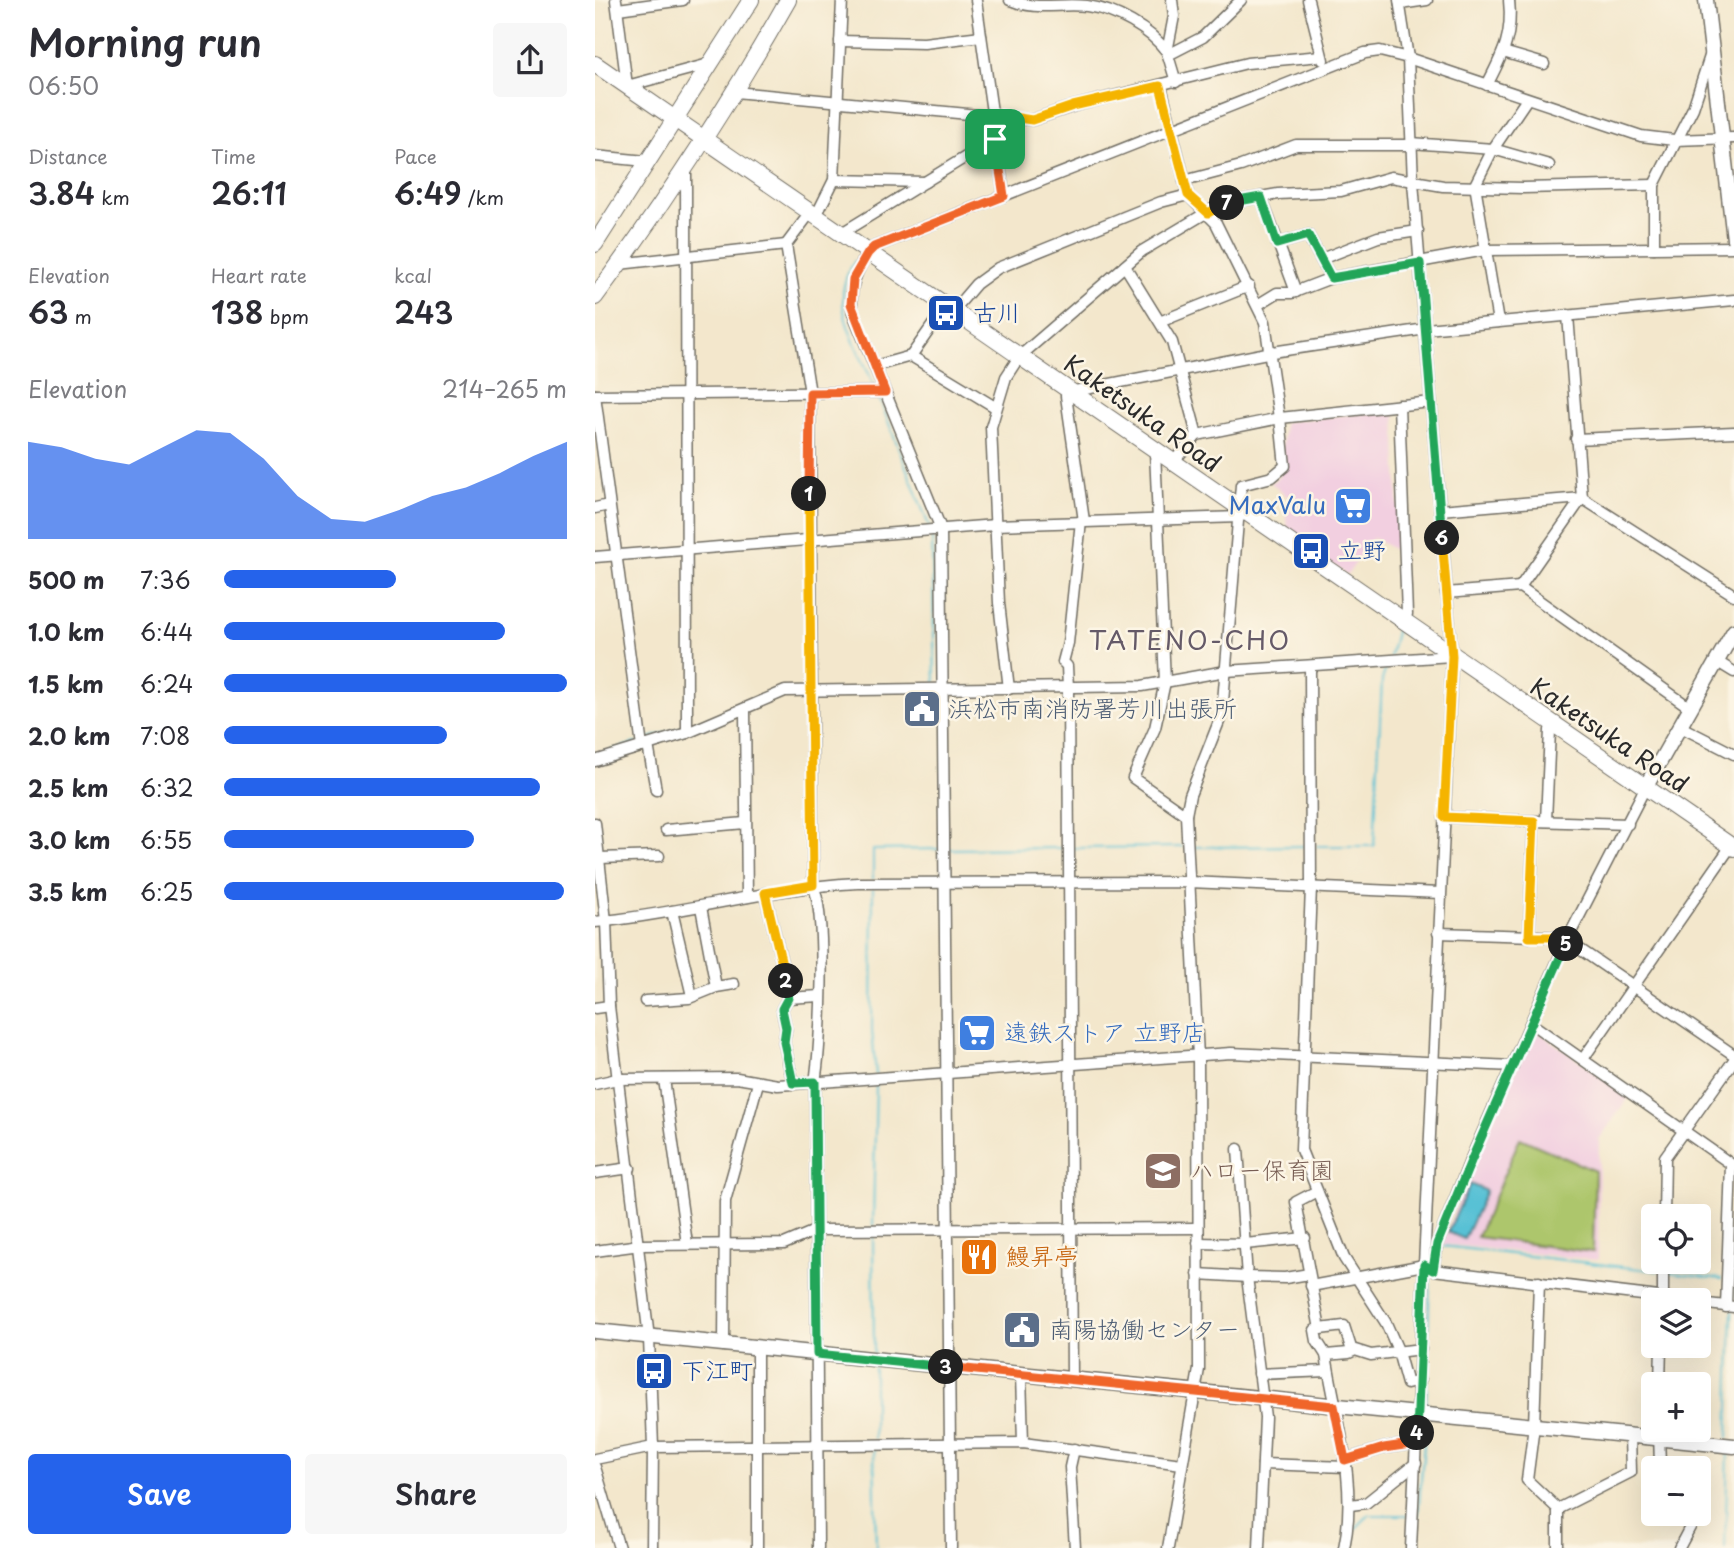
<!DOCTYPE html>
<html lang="en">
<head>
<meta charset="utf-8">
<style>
	body { margin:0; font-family:"Playpen Sans","Klee One",sans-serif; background:#f7f7f7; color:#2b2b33; height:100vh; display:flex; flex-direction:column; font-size:26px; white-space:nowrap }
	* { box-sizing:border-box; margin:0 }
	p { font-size:23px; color:#7c7c81 }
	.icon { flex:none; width:38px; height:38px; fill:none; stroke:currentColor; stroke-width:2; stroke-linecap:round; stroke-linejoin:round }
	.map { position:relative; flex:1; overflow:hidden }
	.panel { display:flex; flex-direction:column; background:#fff; width:595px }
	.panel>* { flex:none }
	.buttons { position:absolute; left:1046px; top:1204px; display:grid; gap:14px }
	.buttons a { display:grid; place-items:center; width:70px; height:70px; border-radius:7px; background:#fff; box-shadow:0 7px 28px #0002; font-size:35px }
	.pin { position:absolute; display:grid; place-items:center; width:60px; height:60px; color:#fff; margin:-30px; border-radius:14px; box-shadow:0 4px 10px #0006 }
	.km { position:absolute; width:35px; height:35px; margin:-18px; border-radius:50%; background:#222; color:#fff; font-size:19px; line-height:35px; text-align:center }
	.round { display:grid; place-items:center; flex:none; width:74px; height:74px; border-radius:7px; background:#f7f7f7 }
	.summary { display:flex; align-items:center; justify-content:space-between; height:119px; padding:0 28px }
	h1 { font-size:38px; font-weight:600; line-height:52px }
	.stats { display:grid; grid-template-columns:repeat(3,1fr); gap:10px; height:119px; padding:7px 28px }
	.stats div { display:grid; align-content:center }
	.stats b { font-size:30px; font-weight:600 }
	.stats small { font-size:19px; font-weight:400 }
	.stats p { font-size:19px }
	.chart { height:196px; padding:14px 28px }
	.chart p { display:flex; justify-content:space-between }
	.chart svg { width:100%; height:126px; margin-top:7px; fill:#2563eb; opacity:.7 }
	.action { display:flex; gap:14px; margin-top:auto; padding:14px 28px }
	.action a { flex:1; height:80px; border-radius:7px; background:#2563eb; color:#fff; font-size:28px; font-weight:600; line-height:80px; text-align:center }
	.action a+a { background:#f7f7f7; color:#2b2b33 }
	ul { padding:0 28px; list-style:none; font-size:23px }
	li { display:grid; grid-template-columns:112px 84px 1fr; align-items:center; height:52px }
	li i { height:18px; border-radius:9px; background:#2563eb }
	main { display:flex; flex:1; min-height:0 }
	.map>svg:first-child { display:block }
	.built { fill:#f2cfe0 }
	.green { fill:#adc66c; stroke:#6c784c; stroke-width:2 }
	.water { fill:#58c1d5; stroke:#427680; stroke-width:2 }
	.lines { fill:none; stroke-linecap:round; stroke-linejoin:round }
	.stream { stroke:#58c1d5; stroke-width:2 }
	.minor-casing { stroke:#716d63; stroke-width:13 }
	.major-casing { stroke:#716d63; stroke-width:17 }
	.highway-casing { stroke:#716d63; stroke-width:18 }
	.minor { stroke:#fff; stroke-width:10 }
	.major { stroke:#fff; stroke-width:14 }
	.highway { stroke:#fff; stroke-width:16 }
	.split-1-casing { stroke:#fff; stroke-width:14 }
	.split-2-casing { stroke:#fff; stroke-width:14 }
	.split-3-casing { stroke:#fff; stroke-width:14 }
	.split-4-casing { stroke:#fff; stroke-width:14 }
	.split-5-casing { stroke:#fff; stroke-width:14 }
	.split-6-casing { stroke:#fff; stroke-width:14 }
	.split-7-casing { stroke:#fff; stroke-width:14 }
	.split-8-casing { stroke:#fff; stroke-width:14 }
	.split-1 { stroke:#f0652b; stroke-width:9 }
	.split-2 { stroke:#f5b400; stroke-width:9 }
	.split-3 { stroke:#22a559; stroke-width:9 }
	.split-4 { stroke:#f0652b; stroke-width:9 }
	.split-5 { stroke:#22a559; stroke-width:9 }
	.split-6 { stroke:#f5b400; stroke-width:9 }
	.split-7 { stroke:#22a559; stroke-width:9 }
	.split-8 { stroke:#f5b400; stroke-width:9 }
	.labels { text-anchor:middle; stroke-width:5; stroke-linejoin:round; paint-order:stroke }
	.transit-label { font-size:24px; fill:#164399; stroke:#fcf5e5; text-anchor:start }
	.street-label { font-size:24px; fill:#2b2b2b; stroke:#fcf5e5 }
	.shop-label { font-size:24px; fill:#366cbe; stroke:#fcf5e5; text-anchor:end }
	.service-label { font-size:24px; fill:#4e5e75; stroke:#fcf5e5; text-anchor:start }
	.education-label { font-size:24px; fill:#785e54; stroke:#fcf5e5; text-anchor:start }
	.food-label { font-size:24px; fill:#c56008; stroke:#fcf5e5; text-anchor:start }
	.neighbourhood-label { font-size:26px; letter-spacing:2px; fill:#655a68; stroke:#fcf5e5 }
</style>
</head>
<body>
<main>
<section class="panel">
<div class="summary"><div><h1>Morning run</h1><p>06:50</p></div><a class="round"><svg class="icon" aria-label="share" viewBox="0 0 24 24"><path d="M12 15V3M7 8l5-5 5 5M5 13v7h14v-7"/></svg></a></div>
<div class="stats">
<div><p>Distance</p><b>3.84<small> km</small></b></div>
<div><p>Time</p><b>26:11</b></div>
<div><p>Pace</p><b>6:49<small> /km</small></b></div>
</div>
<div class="stats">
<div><p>Elevation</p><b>63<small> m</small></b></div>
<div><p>Heart rate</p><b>138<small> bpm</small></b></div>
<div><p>kcal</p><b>243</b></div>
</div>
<div class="chart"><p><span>Elevation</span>214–265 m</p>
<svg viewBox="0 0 160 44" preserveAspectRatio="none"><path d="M0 44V10L10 12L20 16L30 18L40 12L50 6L60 7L70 16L80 29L90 37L100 38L110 34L120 29L130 26L140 21L150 15L160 10V44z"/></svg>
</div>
<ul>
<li><b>500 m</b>7:36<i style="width:50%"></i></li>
<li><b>1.0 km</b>6:44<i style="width:82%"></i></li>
<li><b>1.5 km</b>6:24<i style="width:100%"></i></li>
<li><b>2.0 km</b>7:08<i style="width:65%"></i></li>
<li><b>2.5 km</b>6:32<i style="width:92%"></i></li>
<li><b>3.0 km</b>6:55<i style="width:73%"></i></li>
<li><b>3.5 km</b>6:25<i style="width:99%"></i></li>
</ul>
<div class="action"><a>Save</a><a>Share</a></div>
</section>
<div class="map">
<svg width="1139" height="1548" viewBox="0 0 1139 1548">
	<rect width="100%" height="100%" fill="#fcf5e5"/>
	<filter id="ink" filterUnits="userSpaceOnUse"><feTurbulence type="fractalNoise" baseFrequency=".0143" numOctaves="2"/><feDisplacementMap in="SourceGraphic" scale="14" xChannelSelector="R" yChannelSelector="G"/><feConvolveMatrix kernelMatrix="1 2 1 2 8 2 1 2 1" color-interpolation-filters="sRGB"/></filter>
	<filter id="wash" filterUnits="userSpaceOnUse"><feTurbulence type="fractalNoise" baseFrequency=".00686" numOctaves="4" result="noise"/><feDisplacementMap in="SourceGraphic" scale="28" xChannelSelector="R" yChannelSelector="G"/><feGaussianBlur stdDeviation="1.57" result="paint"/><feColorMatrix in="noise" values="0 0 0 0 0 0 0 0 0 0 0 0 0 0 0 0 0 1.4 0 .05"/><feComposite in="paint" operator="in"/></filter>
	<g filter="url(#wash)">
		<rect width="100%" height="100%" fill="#f3e7cc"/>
		<g class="built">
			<path d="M800,410L805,553L778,538L752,575L694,534L690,512L698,501L676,483L685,477L689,422Z"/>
			<path d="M940,1030L1035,1096L1004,1139L1003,1260L847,1244L876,1168Z"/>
		</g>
		<path class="green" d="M925,1138L1000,1171L998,1252L882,1237Z"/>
		<path class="water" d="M875,1184L891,1191L869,1239L853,1232Z"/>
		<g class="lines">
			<g class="stream">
				<path d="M260,261C230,303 263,345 279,386"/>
				<path d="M284,398L334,526"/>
				<path d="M337,535L340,683"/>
				<path d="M795,656L803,624"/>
				<path d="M96,725L114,718"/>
				<path d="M49,740L87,728"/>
				<path d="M3,755L41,743"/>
				<path d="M722,846H779L787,680L792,665"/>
				<path d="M596,847L713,846"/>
				<path d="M477,848L587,847"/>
				<path d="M354,849L468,848"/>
				<path d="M278,879V850L345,849"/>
				<path d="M278,888L277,1031L281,1075"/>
				<path d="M278,1225L281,1084"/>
				<path d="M278,1234L279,1354"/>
				<path d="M847,1246L1063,1271"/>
				<path d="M1072,1272L1126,1279"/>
				<path d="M1137,1301L1139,1229"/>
				<path d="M279,1367V1438"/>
				<path d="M831,1407L835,1273"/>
				<path d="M1133,1438L1137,1311"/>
				<path d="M279,1447L281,1548"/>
				<path d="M823,1516L831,1420"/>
				<path d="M757,1532L774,1515H814"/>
				<path d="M1130,1548L1133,1451"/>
			</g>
		</g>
	</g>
	<g filter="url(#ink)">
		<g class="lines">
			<defs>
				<g id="minor">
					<path d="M21,0L32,86L114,64"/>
					<path d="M381,0L409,196"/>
					<path d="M415,0C441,11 464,3 492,6C521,10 555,29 572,52"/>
					<path d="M577,0L579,16L572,52L581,82"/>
					<path d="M713,0L728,60"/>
					<path d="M804,0L813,58L818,182L857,656L816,1548"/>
					<path d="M805,4L832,0"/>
					<path d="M23,9L88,0"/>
					<path d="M245,41L329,43L386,36"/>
					<path d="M908,52L949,64"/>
					<path d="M573,55L608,37L646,0"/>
					<path d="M892,85C908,54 918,36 914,0"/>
					<path d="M566,86L593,195L621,223L670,322L684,418"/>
					<path d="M140,92L437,120L479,106L652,63L726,56"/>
					<path d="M816,143L898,149L954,165"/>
					<path d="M0,156L51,161"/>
					<path d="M91,170L92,733"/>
					<path d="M239,180L330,182"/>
					<path d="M589,181L646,166L701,145H816"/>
					<path d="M666,197L701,292"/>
					<path d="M215,213L191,245L215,393L218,885C232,916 226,1046 220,1082L223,1548"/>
					<path d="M221,216L239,180L247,0"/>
					<path d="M245,234L400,139"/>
					<path d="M682,244L713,235L736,278"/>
					<path d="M1059,248V185L1098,108L1116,53"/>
					<path d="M726,259L783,237L823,231"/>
					<path d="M24,264L191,245"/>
					<path d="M530,266L577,342L602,435"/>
					<path d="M664,304L682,293H697L736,278L890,250L1139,247"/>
					<path d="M358,311L381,284L403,268L566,202L593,195"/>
					<path d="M567,321L654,286"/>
					<path d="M903,322L880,185L898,149L932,99"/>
					<path d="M316,356L400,407"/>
					<path d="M280,366L316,356L351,306"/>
					<path d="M0,395L47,747"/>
					<path d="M0,395L290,392"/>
					<path d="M804,405L812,614L807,622"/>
					<path d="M981,439L1139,432"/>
					<path d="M560,451L570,682L560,728L538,778L591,815"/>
					<path d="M577,463L602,435L685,418L836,402"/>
					<path d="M0,508L14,505"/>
					<path d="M845,510L987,498L1139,595"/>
					<path d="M489,521L471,396L475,392L677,352L831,329L1139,300"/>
					<path d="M0,557L400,525L645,517"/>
					<path d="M925,587L987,498L973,315"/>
					<path d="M851,593L925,587L1094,707"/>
					<path d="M1121,661L1139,672"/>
					<path d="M715,667L716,887L706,1150L749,1258L791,1323L802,1348L812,1384L825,1381"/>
					<path d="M414,689L404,603L396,427L411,377L424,357L547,251L626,204L683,194L746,191L796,177L848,186L928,188L1059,185"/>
					<path d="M150,711L152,897"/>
					<path d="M1084,726L1139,754"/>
					<path d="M53,745L61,790"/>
					<path d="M0,761L92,733L190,691L547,686L631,671L857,656"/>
					<path d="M849,817L939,821"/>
					<path d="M951,821L955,730L958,725"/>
					<path d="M0,823L11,921L14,1006L54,1338L58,1447L57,1548"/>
					<path d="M71,830L150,823"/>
					<path d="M5,858L64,856"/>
					<path d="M170,893L191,980L193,998L187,1009L191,1029L189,1042L198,1083"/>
					<path d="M106,907L121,987"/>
					<path d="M77,911L97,996"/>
					<path d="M0,922C89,914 174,887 263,883L594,882L845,893"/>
					<path d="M843,933L967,937L1139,1055"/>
					<path d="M934,937L939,821L1033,824"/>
					<path d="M193,998L225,996"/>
					<path d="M50,1001L94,998L121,987L139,984"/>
					<path d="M0,1008L14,1006"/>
					<path d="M937,1024L1136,1164L1131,1307"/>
					<path d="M988,1059L1136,846"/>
					<path d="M69,1079L92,1244"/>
					<path d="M0,1084L22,1079L142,1078L183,1085L636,1053L918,1066"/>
					<path d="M0,1173L35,1168"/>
					<path d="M722,1191L701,1202L725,1329L720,1330L722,1341L731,1355C741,1418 763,1484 749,1548"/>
					<path d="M1069,1216L1070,1157L1139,1060"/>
					<path d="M603,1243L650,1244L710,1238"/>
					<path d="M0,1251L45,1245L189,1244L222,1230L603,1228"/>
					<path d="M838,1270L842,1244L875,1161L972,940L1050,788"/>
					<path d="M603,1274L652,1277L643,1149"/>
					<path d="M944,1282L939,1426L932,1480L963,1509V1548"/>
					<path d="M716,1286L829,1265L838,1270L1089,1300"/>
					<path d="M1068,1300V1262"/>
					<path d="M1104,1303L1139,1307"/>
					<path d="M725,1329L749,1326L757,1351"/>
					<path d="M129,1346L130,1201L163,1083"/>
					<path d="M162,1348V1548"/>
					<path d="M731,1355L754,1353L760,1350L776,1355L826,1349"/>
					<path d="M426,1374L428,1443"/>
					<path d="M664,1374L733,1371"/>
					<path d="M477,1379L473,688L472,666L468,662L473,643L486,521"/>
					<path d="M1065,1384L1066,1346"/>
					<path d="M1064,1430L1065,1468"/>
					<path d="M479,1449L475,1467L480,1548"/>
					<path d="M0,1459L58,1447L428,1443L587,1464"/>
					<path d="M749,1460L789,1448L822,1443"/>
					<path d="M668,1464L751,1467"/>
					<path d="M0,1467L24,1548"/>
					<path d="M755,1505L771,1503L821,1463"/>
					<path d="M963,1509L1036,1472L1035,1435"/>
					<path d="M356,1548L346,529L258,313C253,288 262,266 279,247L770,53L785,51L813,58L1046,136L1079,140L1139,138"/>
					<path d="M573,1548L604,1369L603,1057L591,815L595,795L627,714L646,485L677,477L690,466L685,418"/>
					<path d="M664,1548L670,1417L652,1277L690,1278L714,1274"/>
					<path d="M1084,1548L1102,1514"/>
				</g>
				<g id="major">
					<path d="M1111,0L1139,239"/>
					<path d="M1050,788L1139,631"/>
					<path d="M0,1331L1139,1446"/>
				</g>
				<g id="highway">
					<path d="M0,64L1139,848"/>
					<path d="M0,244L156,0"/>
					<path d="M0,297C70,202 135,103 193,0"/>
				</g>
			</defs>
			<use href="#minor" class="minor-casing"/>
			<use href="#major" class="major-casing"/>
			<use href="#highway" class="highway-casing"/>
			<use href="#minor" class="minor"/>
			<use href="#major" class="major"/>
			<use href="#highway" class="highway"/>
		</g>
	</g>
	<g class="lines" filter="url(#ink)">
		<defs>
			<path id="split-1" d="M214,494L215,393L290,392L256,304L258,279L273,253L279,247L409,196L400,139"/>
			<path id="split-2" d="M191,981L170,893L218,885L214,494"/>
			<path id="split-3" d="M191,981L193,998L187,1009L191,1028L189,1042L198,1083L220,1082L222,1354L351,1367"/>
			<path id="split-4" d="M351,1367L739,1406L750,1460L789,1448L822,1443V1433"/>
			<path id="split-5" d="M822,1433L829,1265L838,1270L842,1244L876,1161L971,944"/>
			<path id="split-6" d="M847,538L857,656L849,817L939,821L934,937H967L972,940L971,944"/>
			<path id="split-7" d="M632,203L666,197L682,244L713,235L736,278L825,263L847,538"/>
			<path id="split-8" d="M400,139L397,114L437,120L478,106L565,86L593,195L613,213L632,203"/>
		</defs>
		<use href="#split-1" class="split-1-casing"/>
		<use href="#split-2" class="split-2-casing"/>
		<use href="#split-3" class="split-3-casing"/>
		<use href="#split-4" class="split-4-casing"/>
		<use href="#split-5" class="split-5-casing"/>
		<use href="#split-6" class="split-6-casing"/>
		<use href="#split-7" class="split-7-casing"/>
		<use href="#split-8" class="split-8-casing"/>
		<use href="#split-1" class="split-1"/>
		<use href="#split-2" class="split-2"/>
		<use href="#split-3" class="split-3"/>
		<use href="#split-4" class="split-4"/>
		<use href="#split-5" class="split-5"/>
		<use href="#split-6" class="split-6"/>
		<use href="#split-7" class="split-7"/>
		<use href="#split-8" class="split-8"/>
	</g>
	<defs>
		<symbol id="bus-square" viewBox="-11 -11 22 22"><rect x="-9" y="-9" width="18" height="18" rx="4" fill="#1a4fb4" stroke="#fcf5e5"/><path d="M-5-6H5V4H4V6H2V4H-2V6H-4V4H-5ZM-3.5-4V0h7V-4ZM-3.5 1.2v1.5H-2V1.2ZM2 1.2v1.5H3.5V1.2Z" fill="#fff"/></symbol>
		<symbol id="supermarket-square" viewBox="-11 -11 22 22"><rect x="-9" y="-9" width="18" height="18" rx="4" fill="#3f7fe0" stroke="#fcf5e5"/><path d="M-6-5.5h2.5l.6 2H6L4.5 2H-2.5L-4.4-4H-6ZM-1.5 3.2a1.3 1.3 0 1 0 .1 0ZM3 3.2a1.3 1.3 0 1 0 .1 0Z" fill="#fff"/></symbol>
		<symbol id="civic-square" viewBox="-11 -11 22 22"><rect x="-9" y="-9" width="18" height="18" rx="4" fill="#5c6f8a" stroke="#fcf5e5"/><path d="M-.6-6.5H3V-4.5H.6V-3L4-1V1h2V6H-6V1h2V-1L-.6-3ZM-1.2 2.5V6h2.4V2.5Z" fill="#fff"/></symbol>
		<symbol id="school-square" viewBox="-11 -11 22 22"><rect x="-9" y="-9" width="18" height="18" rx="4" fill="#8d6e63" stroke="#fcf5e5"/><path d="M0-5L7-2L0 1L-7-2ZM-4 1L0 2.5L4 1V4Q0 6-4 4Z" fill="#fff"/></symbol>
		<symbol id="restaurant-square" viewBox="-11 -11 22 22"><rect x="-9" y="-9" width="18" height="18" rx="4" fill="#e8710a" stroke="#fcf5e5"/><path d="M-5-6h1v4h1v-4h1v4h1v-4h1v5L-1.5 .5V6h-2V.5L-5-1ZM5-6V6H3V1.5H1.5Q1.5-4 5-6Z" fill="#fff"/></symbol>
	</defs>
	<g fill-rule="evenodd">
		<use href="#bus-square" x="329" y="291" width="44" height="44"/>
		<use href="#supermarket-square" x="736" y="484" width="44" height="44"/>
		<use href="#bus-square" x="694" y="529" width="44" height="44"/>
		<use href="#civic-square" x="305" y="687" width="44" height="44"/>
		<use href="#supermarket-square" x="360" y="1011" width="44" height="44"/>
		<use href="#school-square" x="546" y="1149" width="44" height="44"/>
		<use href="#restaurant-square" x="362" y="1235" width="44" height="44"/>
		<use href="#civic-square" x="405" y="1308" width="44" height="44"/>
		<use href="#bus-square" x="37" y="1349" width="44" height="44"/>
	</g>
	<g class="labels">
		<g class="transit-label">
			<text x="378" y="321">古川</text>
			<text x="743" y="559">立野</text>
			<text x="86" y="1379">下江町</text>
		</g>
		<g class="street-label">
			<text transform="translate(547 414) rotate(35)" y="8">Kaketsuka Road</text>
			<text transform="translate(1014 736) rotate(34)" y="8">Kaketsuka Road</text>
		</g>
		<g class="shop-label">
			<text x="731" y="514">MaxValu</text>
			<text x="409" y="1041" text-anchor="start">遠鉄ストア 立野店</text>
		</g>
		<g class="service-label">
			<text x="354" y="717">浜松市南消防署芳川出張所</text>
			<text x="454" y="1338">南陽協働センター</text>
		</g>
		<g class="education-label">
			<text x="595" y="1179">ハロー保育園</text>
		</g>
		<g class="food-label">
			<text x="411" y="1265">鰻昇亭</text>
		</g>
		<g class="neighbourhood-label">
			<text x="595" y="650">TATENO-CHO</text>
		</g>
	</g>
</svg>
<div class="buttons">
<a><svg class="icon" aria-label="locate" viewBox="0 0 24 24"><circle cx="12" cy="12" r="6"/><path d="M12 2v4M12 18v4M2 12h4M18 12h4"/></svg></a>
<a><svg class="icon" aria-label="layers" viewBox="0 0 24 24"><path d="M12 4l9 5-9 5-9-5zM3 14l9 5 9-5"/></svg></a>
<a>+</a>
<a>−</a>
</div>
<div class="pin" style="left:400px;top:139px;background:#1e9e55"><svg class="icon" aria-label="arrive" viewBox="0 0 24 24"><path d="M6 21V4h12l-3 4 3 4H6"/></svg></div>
<b class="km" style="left:214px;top:494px">1</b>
<b class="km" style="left:191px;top:981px">2</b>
<b class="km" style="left:351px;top:1367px">3</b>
<b class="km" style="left:822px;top:1433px">4</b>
<b class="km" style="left:971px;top:944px">5</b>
<b class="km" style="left:847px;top:538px">6</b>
<b class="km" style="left:632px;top:203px">7</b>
</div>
</main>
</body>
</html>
